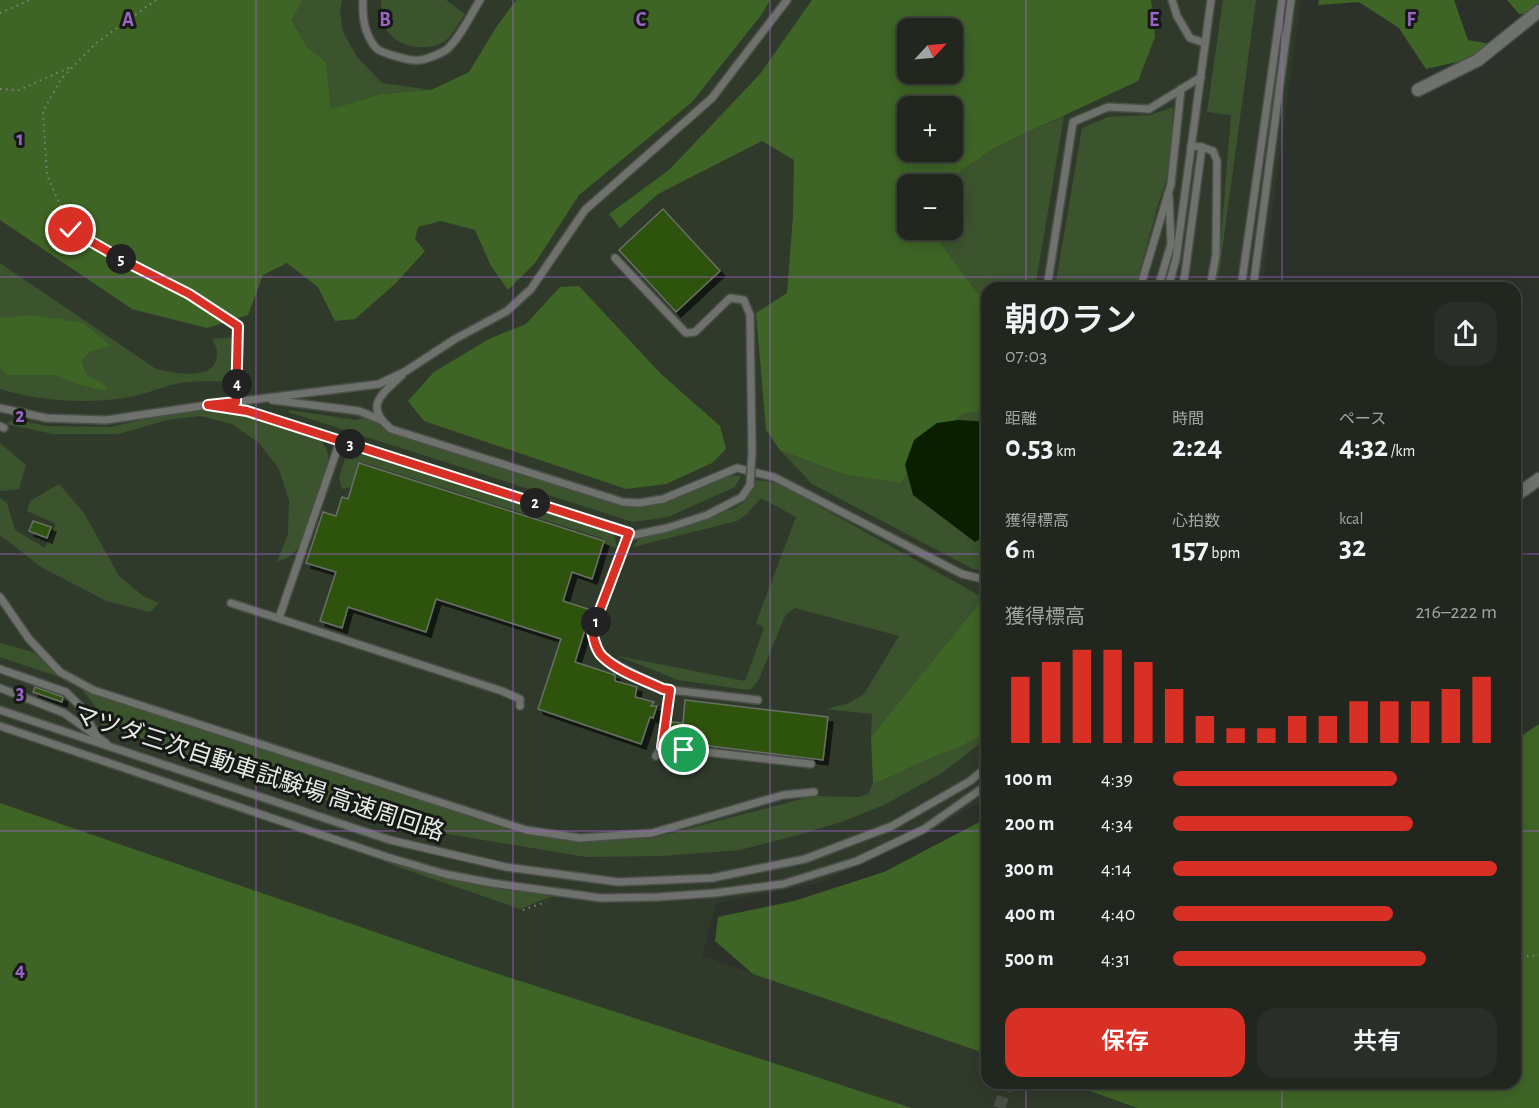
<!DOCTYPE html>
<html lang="ja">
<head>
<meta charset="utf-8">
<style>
	body { margin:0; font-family:"Alegreya Sans","Noto Sans JP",sans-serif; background:#292e28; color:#f1f3f6; height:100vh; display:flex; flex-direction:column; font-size:22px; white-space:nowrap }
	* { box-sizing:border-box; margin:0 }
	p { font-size:20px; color:#a2a5a4 }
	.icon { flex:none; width:33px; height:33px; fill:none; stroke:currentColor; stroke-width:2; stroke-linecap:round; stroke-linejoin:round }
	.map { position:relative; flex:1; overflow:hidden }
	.sheet { position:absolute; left:981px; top:282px; width:540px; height:807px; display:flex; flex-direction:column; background:#21261f; border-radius:18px; box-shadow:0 3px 15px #0003,0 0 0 2px #3e433d }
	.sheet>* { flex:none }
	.needle { width:39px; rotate:64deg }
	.tools { position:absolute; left:897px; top:18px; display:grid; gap:12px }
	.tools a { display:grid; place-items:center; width:66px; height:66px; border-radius:12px; background:#21261f; box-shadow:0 3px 15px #0003,0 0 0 2px #3e433d; font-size:30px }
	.pin { position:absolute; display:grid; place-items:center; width:51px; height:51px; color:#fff; margin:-26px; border:3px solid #fff; border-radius:50%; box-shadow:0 2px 6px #0007 }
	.km { position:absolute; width:30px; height:30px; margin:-15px; border-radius:50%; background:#222; color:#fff; font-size:16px; line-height:30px; text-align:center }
	.round { display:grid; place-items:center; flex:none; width:63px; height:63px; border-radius:18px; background:#292e28 }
	.overview { display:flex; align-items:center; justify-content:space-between; height:102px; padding:0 24px }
	h1 { font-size:33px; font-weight:600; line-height:45px }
	.stats { display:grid; grid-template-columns:repeat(3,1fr); gap:9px; height:102px; padding:6px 24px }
	.stats div { display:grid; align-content:center }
	.stats b { font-size:30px; font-weight:600 }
	.stats small { font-size:16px; font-weight:400 }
	.stats p { font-size:16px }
	.chart { height:168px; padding:12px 24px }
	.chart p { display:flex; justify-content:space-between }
	.chart svg { width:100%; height:108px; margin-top:6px; stroke:#d93025; stroke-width:6 }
	.primary-button { display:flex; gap:12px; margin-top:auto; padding:12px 24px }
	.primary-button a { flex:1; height:69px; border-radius:18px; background:#d93025; color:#fff; font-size:24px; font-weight:600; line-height:69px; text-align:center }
	.primary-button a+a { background:#292e28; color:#f1f3f6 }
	ul { padding:0 24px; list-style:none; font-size:20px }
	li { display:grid; grid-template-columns:96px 72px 1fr; align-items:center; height:45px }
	li i { height:15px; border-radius:8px; background:#d93025 }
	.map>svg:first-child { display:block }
	.built { fill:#303a2b; fill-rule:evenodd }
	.green { fill:#3c542e }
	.forest { fill:#3f6526; fill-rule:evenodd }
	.water { fill:#0b1f00 }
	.building { fill:#2d5211; stroke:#697065; stroke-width:1.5; filter:url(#shadow) }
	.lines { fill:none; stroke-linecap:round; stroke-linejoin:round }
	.minor-tunnel { stroke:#484e45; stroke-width:12; stroke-dasharray:12 6; stroke-linecap:butt }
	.service-casing { stroke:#4a4f47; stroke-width:10 }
	.minor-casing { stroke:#4a4f47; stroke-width:15 }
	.path { stroke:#7f847d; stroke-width:2; stroke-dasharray:1.5 4.5; stroke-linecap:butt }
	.service { stroke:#6e716c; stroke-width:7 }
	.minor { stroke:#6e716c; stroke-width:12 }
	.service-bridge-casing { stroke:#4a4f47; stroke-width:10; stroke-linecap:butt }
	.service-bridge { stroke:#6e716c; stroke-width:7 }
	.route-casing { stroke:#fff; stroke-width:12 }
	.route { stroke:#d93025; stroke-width:8 }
	.grid { fill:none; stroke:#9b65ca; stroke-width:1.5; stroke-opacity:0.55 }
	.labels { text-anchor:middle; stroke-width:6; stroke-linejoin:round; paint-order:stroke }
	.street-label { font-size:24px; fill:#e6eae4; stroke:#161915 }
	.grid-label { font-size:20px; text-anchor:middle; font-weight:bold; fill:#9b65ca; stroke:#161915; stroke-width:6; stroke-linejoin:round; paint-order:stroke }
</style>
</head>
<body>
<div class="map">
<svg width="1539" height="1108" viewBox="0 0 1539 1108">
	<defs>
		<filter id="shadow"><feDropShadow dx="5" dy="5" stdDeviation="0" flood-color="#0009"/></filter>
	</defs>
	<rect width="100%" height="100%" fill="#2c3229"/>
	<path class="built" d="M0,0H1301L1262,288H987V798L917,839L819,883L716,903L702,956L987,1054V1083H1068L1137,1108H912L471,965L0,803ZM908,28H952V74H908ZM908,106H952V152H908ZM908,184H952V230H908Z"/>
	<g class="green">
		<path d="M302,0H342L340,12L343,32L357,57L382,83L431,90L381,94L331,109L326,62L307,47L292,19Z"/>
		<path d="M381,0H446L465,14C459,22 453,35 445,41C430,52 399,48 388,32C382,22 381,11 381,0Z"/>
		<path d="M1223,0H1256L1217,288L1231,115L1207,112Z"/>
		<path d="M1173,107L1171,167L1158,205L1135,288H1055L1082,128L1108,117L1151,115Z"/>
		<path d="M1064,116L1035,288H1020L1018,285L1006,288H987V292L978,294L931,230H952V184H942L994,148Z"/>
		<path d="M0,263L156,369C173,373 219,383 217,352C217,348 214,342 212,339L235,337L233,379L229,381C215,382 201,381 187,382C166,384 146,395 124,398C83,404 40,401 0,389Z"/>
		<path d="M201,410L247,415L321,439L328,453V464L303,542L291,556L277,562L288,534L289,501L279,469L259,443L232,424L200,416L167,420L119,434H53L6,424L14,419L47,426L111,427L166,414Z"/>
		<path d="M290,410L356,420L368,417L386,431L624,507C638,507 652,506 666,501C691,492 714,474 741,476L735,487L668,517L633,522L288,412Z"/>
		<path d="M987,411V570L973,569L812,484L780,450L843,474L924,445L964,413Z"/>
		<path d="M0,443L26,465L19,489L0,491Z"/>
		<path d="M355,450L614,534L617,548L604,544V539L361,462L352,487L342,489L339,477L347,453Z"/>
		<path d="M756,480L777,483L984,598L871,737L872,714L826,709L849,703L864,694L899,636L795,608L786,614L758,681L751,689L747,690L678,680L618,656L745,681L764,628L756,623L796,517L761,498L747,514L737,521L633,547L640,537L735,508L746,501Z"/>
		<path d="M59,484L84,513L119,576L143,596L159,603L150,612L106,601L41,567L0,535V498L7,503L15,530L45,548L56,524L27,511L30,501Z"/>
		<path d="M0,643L33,652L60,677L0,657Z"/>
		<path d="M81,688L114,700L523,834L577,841L653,838L813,796L859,797L868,794L873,783C893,778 908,767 926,760C947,751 968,745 987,732V738L942,773L886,804L844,821L798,835L740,850L662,856L586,857L423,830L263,781L102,725L98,710Z"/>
		<path d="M384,862L484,887L553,896L520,909Z"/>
	</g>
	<g class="forest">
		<path d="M0,0H302L292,20L307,47L326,62L331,109L381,94L431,90L469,72L497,26L516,0H770L762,14L692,102L579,195L535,263L508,290L491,266L475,230L441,221L418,227L415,239L425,251L395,284L355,319L335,321L318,287L287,263L263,275L248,315L207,328L132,309L0,220Z"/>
		<path d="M812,0H1151L1155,37L1138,81L994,148L942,184H908V230H931L978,294L987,292V411L964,413L924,445L901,483L843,474L780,450L766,430L756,313L787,293L793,216L794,160L762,141L658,194L620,228L609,214L669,170L760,74ZM908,28H952V74H908ZM908,106H952V152H908Z"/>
		<path d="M1319,0H1454L1468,40L1491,44L1487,55L1426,69L1399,28L1359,2L1318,5Z"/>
		<path d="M1507,0H1539V11L1536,14H1519Z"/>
		<path d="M579,286L661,374L720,426L726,449L712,463L666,484L626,489L424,421L408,401L434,372L489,339L526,324L560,287Z"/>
		<path d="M33,315L83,323L111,346L89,352L81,361L87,376L101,382L108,391L80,385L54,375H7L0,367V318Z"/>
		<path d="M987,594V732C968,745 947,751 926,760C908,767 893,778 873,783L871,737Z"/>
		<path d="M1539,724V1108H1137L1068,1083H1515V740Z"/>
		<path d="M0,803L471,965L912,1108H0Z"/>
		<path d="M987,818V1054L753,974L715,941L718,917L794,901L884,872Z"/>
	</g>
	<path class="water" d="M959,420L987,422V535L975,542L913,495L905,465L914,440L937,423Z"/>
	<g class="building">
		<path d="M663,209L720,271L676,312L619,250Z"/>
		<path d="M359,463L604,541L592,579L572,572L563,601L591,610L575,662L615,675V681L637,687L635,697L654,702L651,706H657L653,718L650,717L641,744L538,709L561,639L436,599L426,632L348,607L342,628L320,621L336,572L306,563L323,512L336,516L342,497L348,499Z"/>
		<path d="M33,521L51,527L47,538L29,531Z"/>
		<path d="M35,687L63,697L62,702L33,692Z"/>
		<path d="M685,700L828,717L823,760L669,741L671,722L683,723Z"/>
	</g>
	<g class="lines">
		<path class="minor-tunnel" d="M999,1108L1008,1083"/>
		<defs>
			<g id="service">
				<path d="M363,0C362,17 364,34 376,48C381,53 412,62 420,60C427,59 440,54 446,50C459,40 471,14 480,0"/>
				<path d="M1172,0L1177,16L1190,38L1205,43"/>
				<path d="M1202,147L1213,151L1217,161L1216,255L1210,288"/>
				<path d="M615,258L686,333L695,332L730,298L744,300L750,315L752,452"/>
				<path d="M1047,288L1073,122L1108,107L1149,109L1201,77"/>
				<path d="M1140,288L1171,184L1181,89"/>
				<path d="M1158,288L1171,244L1169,196"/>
				<path d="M1168,288L1176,259L1211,0"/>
				<path d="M1183,288L1202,147L1191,146"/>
				<path d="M1241,288L1282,0"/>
				<path d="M1253,288L1291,0"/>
				<path d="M402,375C382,394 363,406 391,429L623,502L639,503L663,499L737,468L774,477L962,574L987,580"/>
				<path d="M272,400L359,411L381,420"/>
				<path d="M217,404L379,384L406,371L455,339L507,311L531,289L585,210L712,98L787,0"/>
				<path d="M0,408L46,418L106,420L208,405L247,411L634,535L667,528L707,515L742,497L750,485"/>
				<path d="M0,426L4,428"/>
				<path d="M629,533L592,631L595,644L602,657L663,689L758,700"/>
				<path d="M0,597L29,639L60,672L93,690L526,830L580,838L652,833L783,795L814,792"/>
				<path d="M231,603L502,691L520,699V706"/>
				<path d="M279,618L340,441"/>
				<path d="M0,669L66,692L80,706L97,736"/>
				<path d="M0,688L64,713L106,743"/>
				<path d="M0,710L390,840L506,867L618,882L712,878L805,859L892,826L970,781L987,767"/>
				<path d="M0,726L387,857L445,874L492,883L601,898L658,897L715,893L783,884L857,861L924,829L987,785"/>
				<path d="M662,747L811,764"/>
				<path d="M656,756L662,747L670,690"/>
			</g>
			<g id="minor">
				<path d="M1418,90L1478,60L1539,11"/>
				<path d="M1515,496L1539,479"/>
			</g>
		</defs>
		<use href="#service" class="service-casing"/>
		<use href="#minor" class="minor-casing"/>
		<g class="path">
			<path d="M156,0L95,44L61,79L43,111L47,175L71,230L130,264L189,294L238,326L236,393"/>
			<path d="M0,13L30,0"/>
			<path d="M0,89L19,90L73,66"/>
			<path d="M523,910L546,902"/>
			<path d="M1515,958L1539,955"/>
		</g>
		<use href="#service" class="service"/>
		<use href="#minor" class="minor"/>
		<defs>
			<path id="service-bridge" d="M750,485L752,452"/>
		</defs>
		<use href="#service-bridge" class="service-bridge-casing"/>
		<use href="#service-bridge" class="service-bridge"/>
	</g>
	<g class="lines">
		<defs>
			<path id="route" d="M71,230L130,264L189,294L238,326L236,402L208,405L247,411L629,533L592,631C594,640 596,651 603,657C619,672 644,680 663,689L670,690L662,747L684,750"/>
		</defs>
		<use href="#route" class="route-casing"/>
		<use href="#route" class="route"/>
	</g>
	<path class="grid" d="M256,0V1108M513,0V1108M770,0V1108M1026,0V288M1282,0V288M0,277H1539M0,554H987M1515,554H1539M0,831H987M1515,831H1539M1026,1083V1108M1282,1083V1108"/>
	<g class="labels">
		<g class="street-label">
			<text transform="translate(259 773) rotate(18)" y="8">マツダ三次自動車試験場 高速周回路</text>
		</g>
	</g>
	<g class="grid-label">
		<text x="128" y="26">A</text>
		<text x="385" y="26">B</text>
		<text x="641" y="26">C</text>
		<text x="1154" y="26">E</text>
		<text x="1411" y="26">F</text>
		<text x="20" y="145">1</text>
		<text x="20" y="422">2</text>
		<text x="20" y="699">3</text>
		<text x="20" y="976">4</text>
	</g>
</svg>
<div class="tools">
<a><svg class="needle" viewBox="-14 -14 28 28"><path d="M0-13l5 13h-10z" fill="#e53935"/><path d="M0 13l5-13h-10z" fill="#a2a5a4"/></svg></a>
<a>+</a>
<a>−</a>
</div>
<div class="pin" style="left:684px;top:750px;background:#1e9e55"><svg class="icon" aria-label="arrive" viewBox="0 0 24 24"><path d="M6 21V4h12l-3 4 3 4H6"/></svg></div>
<div class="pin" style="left:71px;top:230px;background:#d93025"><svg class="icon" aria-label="check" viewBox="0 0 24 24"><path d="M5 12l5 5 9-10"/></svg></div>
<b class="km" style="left:596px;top:622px">1</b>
<b class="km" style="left:535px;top:503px">2</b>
<b class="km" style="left:350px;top:444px">3</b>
<b class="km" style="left:237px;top:384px">4</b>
<b class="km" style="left:121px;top:259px">5</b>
<section class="sheet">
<div class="overview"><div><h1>朝のラン</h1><p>07:03</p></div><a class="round"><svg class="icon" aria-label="share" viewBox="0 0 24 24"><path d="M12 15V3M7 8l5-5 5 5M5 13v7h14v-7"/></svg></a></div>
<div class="stats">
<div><p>距離</p><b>0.53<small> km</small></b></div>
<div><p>時間</p><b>2:24</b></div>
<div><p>ペース</p><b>4:32<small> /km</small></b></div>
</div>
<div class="stats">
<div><p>獲得標高</p><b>6<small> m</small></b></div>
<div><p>心拍数</p><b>157<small> bpm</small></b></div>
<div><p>kcal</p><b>32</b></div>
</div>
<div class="chart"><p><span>獲得標高</span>216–222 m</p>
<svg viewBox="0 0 160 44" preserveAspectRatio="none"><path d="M5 44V17M15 44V11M25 44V6M35 44V6M45 44V11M55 44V22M65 44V33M75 44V38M85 44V38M95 44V33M105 44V33M115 44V27M125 44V27M135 44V27M145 44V22M155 44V17"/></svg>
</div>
<ul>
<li><b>100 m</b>4:39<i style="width:69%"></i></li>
<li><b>200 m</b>4:34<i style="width:74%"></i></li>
<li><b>300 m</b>4:14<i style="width:100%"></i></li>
<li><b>400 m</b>4:40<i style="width:68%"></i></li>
<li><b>500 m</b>4:31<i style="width:78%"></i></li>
</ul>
<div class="primary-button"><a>保存</a><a>共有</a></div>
</section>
</div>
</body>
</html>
